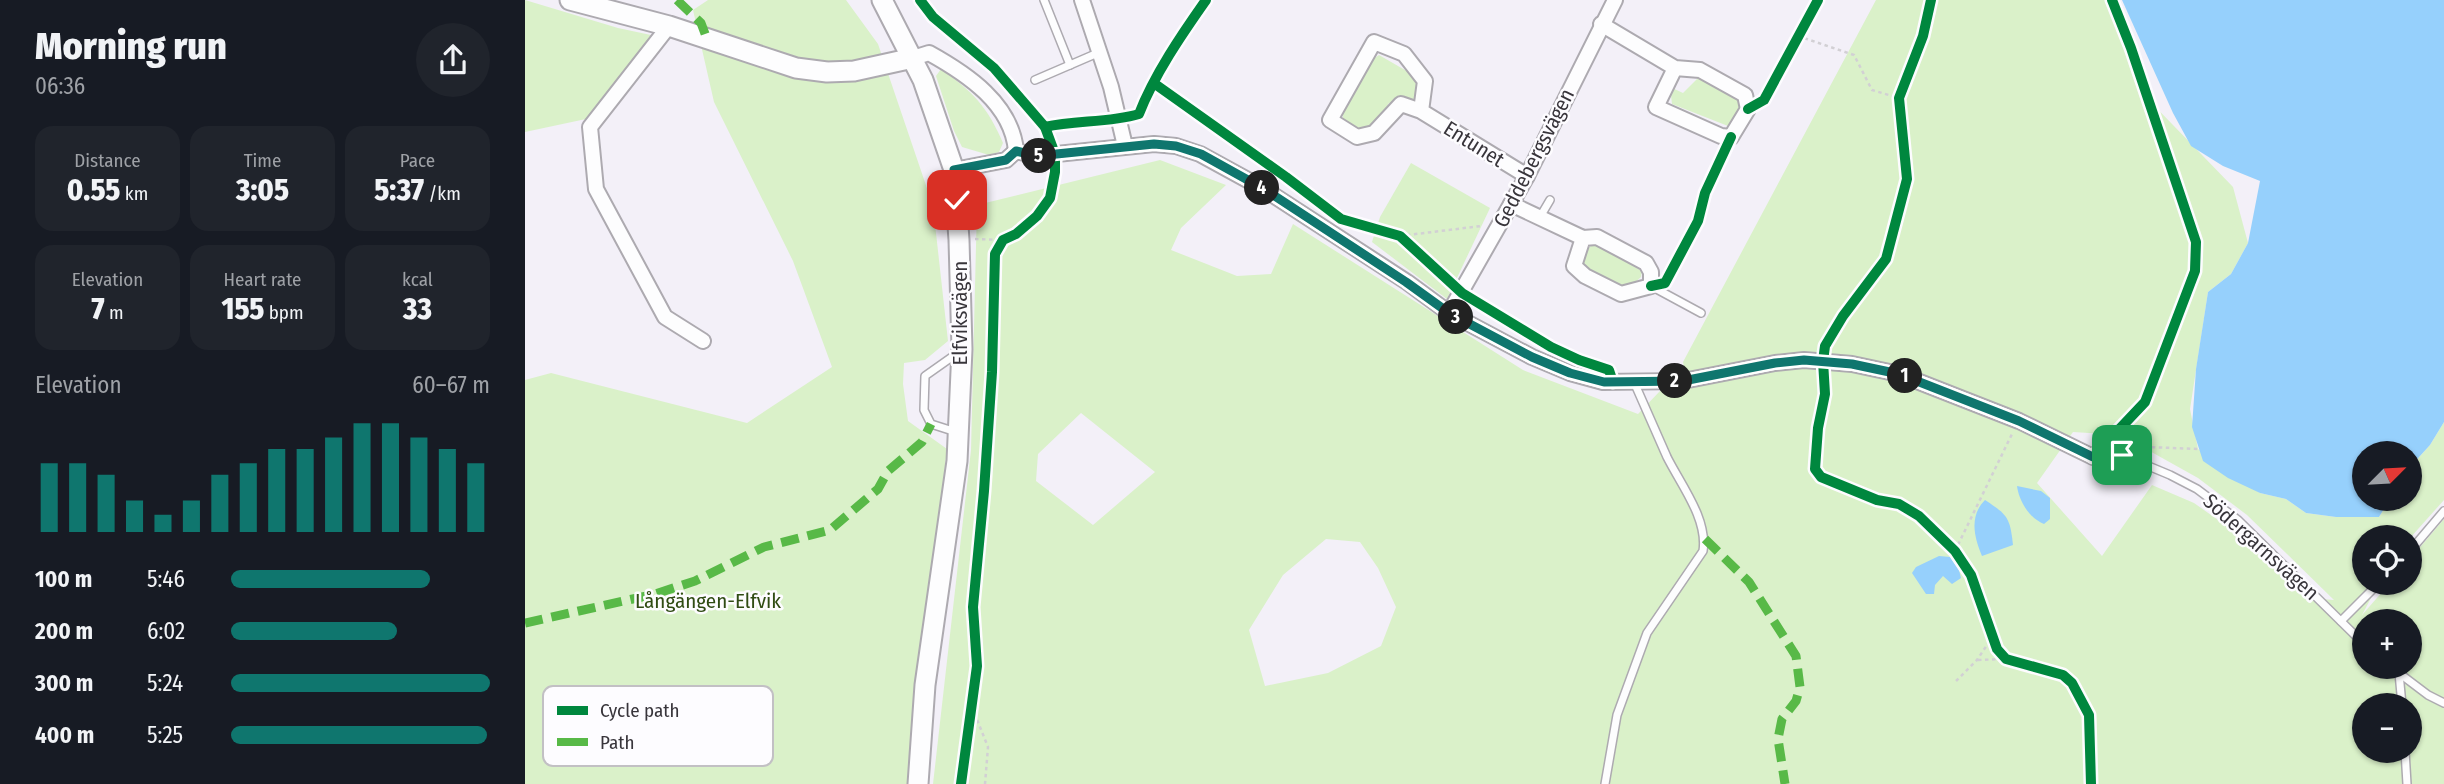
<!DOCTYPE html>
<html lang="en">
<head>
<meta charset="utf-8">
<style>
	body { margin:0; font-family:"Fira Sans Condensed",sans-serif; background:#20242c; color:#f1f3f6; height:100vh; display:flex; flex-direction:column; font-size:26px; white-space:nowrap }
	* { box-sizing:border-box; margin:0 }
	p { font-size:23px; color:#9ea1a6 }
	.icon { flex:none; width:38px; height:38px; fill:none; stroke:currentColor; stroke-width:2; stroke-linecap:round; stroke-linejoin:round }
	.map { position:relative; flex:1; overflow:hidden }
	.panel { display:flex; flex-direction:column; background:#171b24; width:525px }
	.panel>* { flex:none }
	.needle { width:46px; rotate:66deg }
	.buttons { position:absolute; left:1827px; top:441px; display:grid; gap:14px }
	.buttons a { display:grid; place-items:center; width:70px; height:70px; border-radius:50%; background:#171b24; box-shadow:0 2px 5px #0004; font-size:35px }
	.pin { position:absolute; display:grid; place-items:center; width:60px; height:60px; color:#fff; margin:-30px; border-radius:14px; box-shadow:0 4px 10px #0006 }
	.km { position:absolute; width:35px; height:35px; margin:-18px; border-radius:50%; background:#222; color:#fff; font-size:19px; line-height:35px; text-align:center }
	.round { display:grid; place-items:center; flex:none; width:74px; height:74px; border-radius:37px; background:#20242c }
	.headline { display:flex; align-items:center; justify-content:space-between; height:119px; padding:0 35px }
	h1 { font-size:38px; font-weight:800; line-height:52px }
	.stats { display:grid; grid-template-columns:repeat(3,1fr); gap:10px; height:119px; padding:7px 35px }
	.stats div { display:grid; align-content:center; border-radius:18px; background:#20242c; text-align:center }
	.stats b { font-size:30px; font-weight:800 }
	.stats small { font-size:19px; font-weight:400 }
	.stats p { font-size:19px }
	.chart { height:196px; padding:14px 35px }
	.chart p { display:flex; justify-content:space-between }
	.chart svg { width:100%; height:126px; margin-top:7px; stroke:#0f766e; stroke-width:6 }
	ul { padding:0 35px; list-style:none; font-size:23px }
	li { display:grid; grid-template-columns:112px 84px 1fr; align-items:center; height:52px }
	li i { height:18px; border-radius:9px; background:#0f766e }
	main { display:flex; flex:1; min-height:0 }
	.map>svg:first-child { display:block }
	.green { fill:#daf1c9; fill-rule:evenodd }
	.water { fill:#96d0fc }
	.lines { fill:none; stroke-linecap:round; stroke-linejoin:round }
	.lane-casing { stroke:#adaab0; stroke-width:10 }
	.street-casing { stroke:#adaab0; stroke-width:18 }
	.secondary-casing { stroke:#adaab0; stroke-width:23 }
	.path { stroke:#d2d0d4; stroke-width:2.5; stroke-dasharray:3.5 3.5; stroke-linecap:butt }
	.lane { stroke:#fdfdfe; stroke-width:7 }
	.street { stroke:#fdfdfe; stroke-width:14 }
	.secondary { stroke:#fdfdfe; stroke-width:19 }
	.quiet { stroke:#58b947; stroke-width:9; stroke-dasharray:18 9; stroke-linecap:butt }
	.cycleway-casing { stroke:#fdfcff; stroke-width:15 }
	.cycleway { stroke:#00873e; stroke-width:10 }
	.route-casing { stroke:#fff; stroke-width:14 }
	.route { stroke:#0f766e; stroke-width:9 }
	.labels { text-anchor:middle; stroke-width:5; stroke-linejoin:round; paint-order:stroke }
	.street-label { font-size:21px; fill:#38353b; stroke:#fdfcff }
	.park-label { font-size:21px; fill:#304c14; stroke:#fdfcff }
	.key { fill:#fdfcff; stroke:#c2c0c4; stroke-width:2 }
	.key-label { font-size:19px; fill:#38353b }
</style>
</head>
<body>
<main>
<section class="panel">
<div class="headline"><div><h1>Morning run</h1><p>06:36</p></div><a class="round"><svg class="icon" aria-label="share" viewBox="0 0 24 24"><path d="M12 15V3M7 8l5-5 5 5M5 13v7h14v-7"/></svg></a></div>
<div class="stats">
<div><p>Distance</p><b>0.55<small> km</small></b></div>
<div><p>Time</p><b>3:05</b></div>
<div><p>Pace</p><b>5:37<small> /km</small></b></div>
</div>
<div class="stats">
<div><p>Elevation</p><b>7<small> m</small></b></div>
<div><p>Heart rate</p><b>155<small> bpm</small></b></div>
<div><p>kcal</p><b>33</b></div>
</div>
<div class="chart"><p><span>Elevation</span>60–67 m</p>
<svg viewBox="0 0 160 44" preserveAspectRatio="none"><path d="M5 44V20M15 44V20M25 44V24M35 44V33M45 44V38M55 44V33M65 44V24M75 44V20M85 44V15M95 44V15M105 44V11M115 44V6M125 44V6M135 44V11M145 44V15M155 44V20"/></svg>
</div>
<ul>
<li><b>100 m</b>5:46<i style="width:77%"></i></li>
<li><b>200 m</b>6:02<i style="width:64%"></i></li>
<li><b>300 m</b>5:24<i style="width:100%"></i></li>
<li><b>400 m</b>5:25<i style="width:99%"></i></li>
</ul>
</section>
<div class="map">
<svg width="1919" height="784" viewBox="0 0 1919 784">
	<rect width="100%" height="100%" fill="#f3f0f8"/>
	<g class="green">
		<path d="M0,0L93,28L140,38L75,116L0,132Z"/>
		<path d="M183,0H321L353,44L408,206L423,341L400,360L379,363L378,384L383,421L422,449L382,784H0V380L26,373L222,423L307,367L268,261L189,102L168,10Z"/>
		<path d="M1351,0H1589L1617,93L1708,187L1723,243L1706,274L1683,292L1665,409L1673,449L1735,493L1761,499L1781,513L1811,517H1854L1865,499H1885V467L1905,445L1919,422V500L1885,538L1839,537V583H1854L1837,615L1865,583H1885V559L1919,519V784H408L446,450L452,205L635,160L701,185L656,228L646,250L712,276L746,274L768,224L998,370L1113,414L1135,391L1163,388L1158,362ZM556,413L630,472L568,525L511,481L513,454ZM1548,432L1596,435L1673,478L1722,515L1809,600L1784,598L1696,522L1669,503L1627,485L1577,556L1512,483ZM801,539L835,542L853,568L871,607L856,646L803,673L740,686L724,630L758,575ZM1839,621H1885V667H1839ZM1839,705H1885V751H1839Z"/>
		<path d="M854,55L892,77L895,88L893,98L864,103L850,125L841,130L827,127L818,119V112L845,61Z"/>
		<path d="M416,69C448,92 462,106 478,143L474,152L464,155L437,147L429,131L411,76Z"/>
		<path d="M1174,77L1219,101L1203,126L1147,104L1145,87L1158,93Z"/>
		<path d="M886,163L965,208L922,299L847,242L855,217Z"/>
		<path d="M1067,245L1075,246L1117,271L1116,277L1105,287L1094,289L1060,270L1057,264L1058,253Z"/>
	</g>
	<g class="water">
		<path d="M1597,0H1919V422L1905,445L1885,467V453H1839V499H1865L1854,517H1811L1781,513L1761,499L1735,493L1703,478L1678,461L1667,427L1671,369L1683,292L1706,274L1723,243L1735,181L1698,166L1666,146L1648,113Z"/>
		<path d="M1492,486L1516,491L1525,498V519L1519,524C1504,518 1494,501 1492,486Z"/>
		<path d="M1460,500C1483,515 1485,518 1488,545L1457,556C1449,537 1444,516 1460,500Z"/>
		<path d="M1414,556L1425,557L1434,570L1436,578L1427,584L1418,576L1410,585L1409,594H1401L1387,573L1391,567Z"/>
	</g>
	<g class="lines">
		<defs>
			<g id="lane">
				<path d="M519,0L545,65"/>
				<path d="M510,80L575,52"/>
				<path d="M1015,217L1025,200"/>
				<path d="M1126,286L1176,313"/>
				<path d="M431,432L406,424L399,410L400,376L434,352"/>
				<path d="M1568,457L1597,455L1645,475L1672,489L1713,520L1839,644"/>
				<path d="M1885,551L1919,511"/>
				<path d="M1816,621L1854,583"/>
				<path d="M1866,667L1903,695L1919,703"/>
				<path d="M1874,673L1877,705"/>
				<path d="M1880,751L1882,784"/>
				<path d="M1080,784L1092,715L1122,633L1178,551C1183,519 1156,485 1142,457C1131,432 1120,407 1109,382"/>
			</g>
			<g id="street">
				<path d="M557,0L586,87L600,146"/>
				<path d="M1076,24L1150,68L1175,70L1220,95L1223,109L1206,137L1196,136L1131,107L1150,68"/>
				<path d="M144,26L65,127L71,189L140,317L178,341"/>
				<path d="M388,58L404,53C442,74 487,104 491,151"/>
				<path d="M896,111L876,104L849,133L832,137L805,120L849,42L879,54L900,81L896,111L1002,176"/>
				<path d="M491,151L512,156L629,144L651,146L675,154L739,189L882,282L924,313L1007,357L1045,373L1078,382L1158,381L1250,363L1279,360L1327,364L1374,374L1494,421L1568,457"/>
				<path d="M429,170L481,160L491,151"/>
				<path d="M986,204L1058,238L1049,266L1060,276L1096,294L1126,286V272L1121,263L1072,237L1058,238"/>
				<path d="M924,313L1002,176L1090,0"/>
			</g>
			<g id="secondary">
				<path d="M45,0L144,26L271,68L302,72L329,71L388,58"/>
				<path d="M357,0L398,80L429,170L434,240L437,349L432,461L400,685L393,784"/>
			</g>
		</defs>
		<use href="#lane" class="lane-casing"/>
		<use href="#street" class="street-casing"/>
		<use href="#secondary" class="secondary-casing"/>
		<g class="path">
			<path d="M1273,36L1329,55L1347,90L1374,98"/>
			<path d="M875,236L956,226"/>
			<path d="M450,239L478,240"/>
			<path d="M1613,449L1623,447L1673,449"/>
			<path d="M1430,551L1487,434"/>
			<path d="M1453,660L1481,659"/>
			<path d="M1431,681L1452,660L1468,636"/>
			<path d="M447,707L463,747L460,784"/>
		</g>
		<use href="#lane" class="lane"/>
		<use href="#street" class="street"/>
		<use href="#secondary" class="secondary"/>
		<g class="quiet">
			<path d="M152,0L176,23L182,39"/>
			<path d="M1180,539L1224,582L1271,656L1275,687L1271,701L1257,719L1253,739L1260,784"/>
			<path d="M0,623L130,594L170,581L239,547L305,530L353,489L363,471L397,442L406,424"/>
		</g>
		<defs>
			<g id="cycleway">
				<path d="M395,0L408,17L469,68L520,127L530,154V172L525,198L512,216L491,234L478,240L470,254L467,372L459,491L448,607L452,666L436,784"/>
				<path d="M1406,0L1398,36L1374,98L1382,179L1361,259L1318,316L1300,346L1298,361L1300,394L1293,428L1290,469L1296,477L1352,500L1374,504L1394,516L1430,551L1446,575L1472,649L1481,659L1538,675L1547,683L1564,715L1566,784"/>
				<path d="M630,84L761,177L816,219L875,236L937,293L1026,347L1054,360L1084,370L1088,382"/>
				<path d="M1223,109L1239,100L1293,0"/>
				<path d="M520,127C551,120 583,123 614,114C629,75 657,34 681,0"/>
				<path d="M1126,286L1140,283L1173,221L1180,193L1206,137"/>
				<path d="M1568,457L1620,402L1670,271L1671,242L1606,48L1587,0"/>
			</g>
		</defs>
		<use href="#cycleway" class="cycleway-casing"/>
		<use href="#cycleway" class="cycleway"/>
	</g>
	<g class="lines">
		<defs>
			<path id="route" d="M432,200L429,170L481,160L491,151L512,156L629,144L651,146L676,154L739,189L881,282L924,313L1007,357L1045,373L1079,382L1158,381L1250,363L1279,360L1327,364L1374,374L1494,421L1568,457L1597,455"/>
		</defs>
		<use href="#route" class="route-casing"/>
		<use href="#route" class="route"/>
	</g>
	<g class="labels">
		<g class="street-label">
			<text transform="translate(949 144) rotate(32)" y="7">Entunet</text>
			<text transform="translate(1009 158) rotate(-63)" y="7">Geddebergsvägen</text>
			<text transform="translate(435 313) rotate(-90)" y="7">Elfviksvägen</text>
			<text transform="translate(1736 547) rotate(42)" y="7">Södergarnsvägen</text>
		</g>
		<g class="park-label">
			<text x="183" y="608">Långängen-Elfvik</text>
		</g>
	</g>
	<rect x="18" y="686" width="230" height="80" rx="10" class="key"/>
	<rect x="32" y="706" width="31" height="9" fill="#00873e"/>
	<rect x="32" y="738" width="31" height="8" fill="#58b947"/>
	<g class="key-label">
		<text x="75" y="717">Cycle path</text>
		<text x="75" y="749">Path</text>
	</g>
</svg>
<div class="buttons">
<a><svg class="needle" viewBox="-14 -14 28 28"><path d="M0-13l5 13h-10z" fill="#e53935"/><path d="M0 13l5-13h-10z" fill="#9ea1a6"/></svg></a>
<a><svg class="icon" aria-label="locate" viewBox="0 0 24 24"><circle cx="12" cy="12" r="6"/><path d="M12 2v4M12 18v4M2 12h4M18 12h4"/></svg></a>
<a>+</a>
<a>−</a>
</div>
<div class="pin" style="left:1597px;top:455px;background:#1e9e55"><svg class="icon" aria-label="arrive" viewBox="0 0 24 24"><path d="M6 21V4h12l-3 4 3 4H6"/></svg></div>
<div class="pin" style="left:432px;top:200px;background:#d93025"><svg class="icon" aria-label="check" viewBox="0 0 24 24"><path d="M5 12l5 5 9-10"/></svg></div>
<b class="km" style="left:1380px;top:376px">1</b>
<b class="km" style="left:1150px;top:381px">2</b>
<b class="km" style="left:931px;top:317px">3</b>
<b class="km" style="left:737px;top:188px">4</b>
<b class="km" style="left:514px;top:156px">5</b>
</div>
</main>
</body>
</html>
